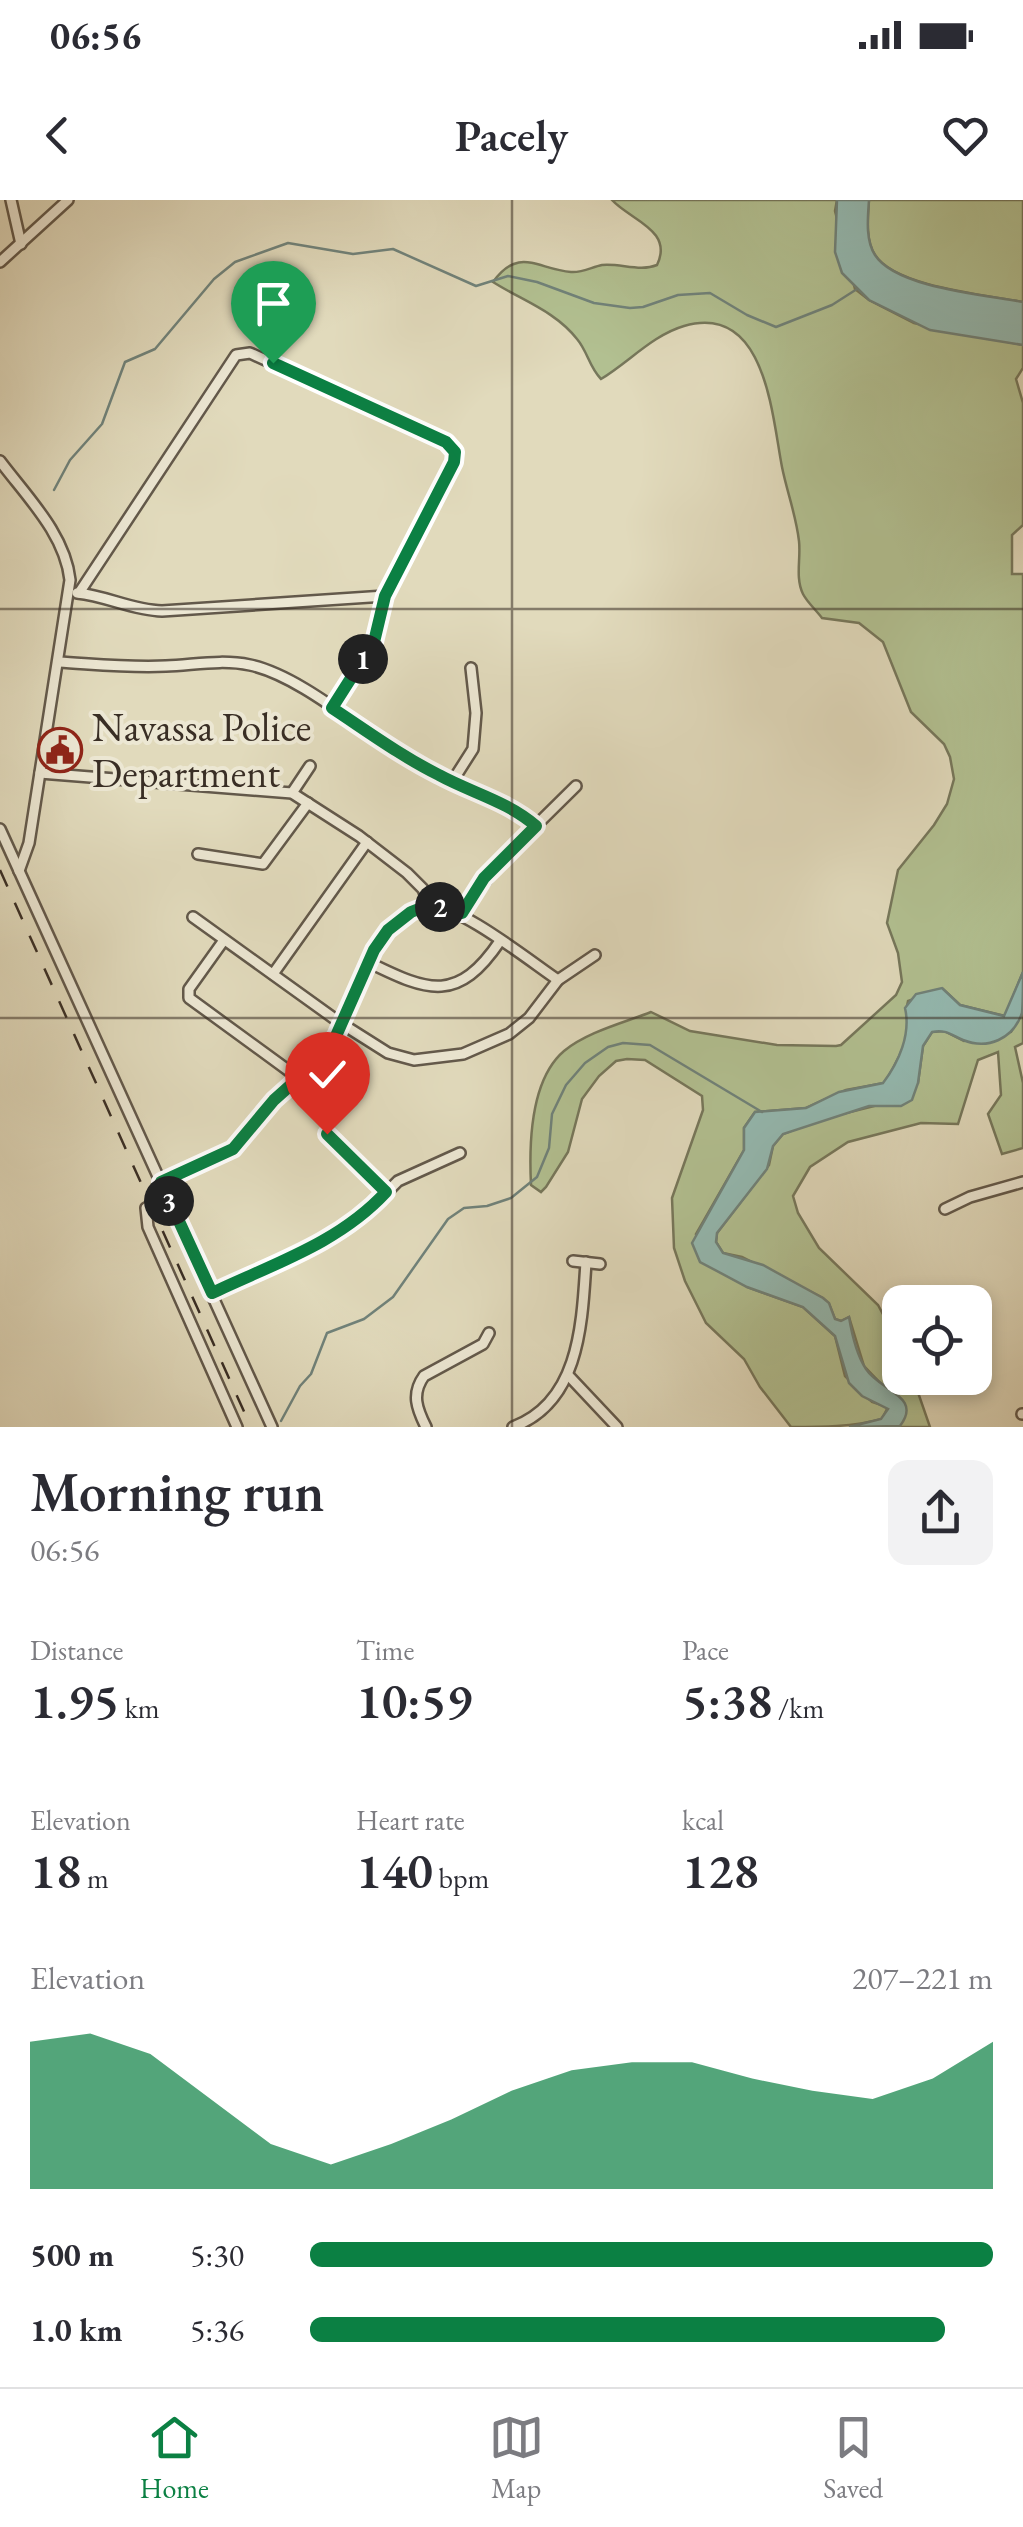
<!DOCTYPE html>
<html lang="en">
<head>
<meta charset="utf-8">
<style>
	body { margin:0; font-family:"EB Garamond",serif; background:#f2f2f3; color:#2b2b33; height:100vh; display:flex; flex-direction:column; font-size:38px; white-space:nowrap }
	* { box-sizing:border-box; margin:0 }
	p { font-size:32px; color:#7c7c81 }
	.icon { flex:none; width:55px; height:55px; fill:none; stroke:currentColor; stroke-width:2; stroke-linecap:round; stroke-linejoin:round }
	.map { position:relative; height:1227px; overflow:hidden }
	.panel { display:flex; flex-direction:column; background:#fff; flex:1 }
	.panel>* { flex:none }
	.controls { position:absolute; left:882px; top:1085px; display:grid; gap:20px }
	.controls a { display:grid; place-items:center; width:110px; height:110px; border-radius:20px; background:#fff; box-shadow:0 5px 15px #0003; font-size:50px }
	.pin { position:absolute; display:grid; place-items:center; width:85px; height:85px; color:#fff; margin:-102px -42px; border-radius:50% 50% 50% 0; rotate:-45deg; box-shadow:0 0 10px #0007 }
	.pin .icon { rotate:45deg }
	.km { position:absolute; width:50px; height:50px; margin:-25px; border-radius:50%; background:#222; color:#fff; font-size:28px; line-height:50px; text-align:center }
	.round { display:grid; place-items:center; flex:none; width:105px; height:105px; border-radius:20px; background:#f2f2f3 }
	.overview { display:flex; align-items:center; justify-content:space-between; height:170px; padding:0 30px }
	h1 { font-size:55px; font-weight:600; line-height:75px }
	.metrics { display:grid; grid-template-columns:repeat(3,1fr); gap:15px; height:170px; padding:10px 30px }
	.metrics div { display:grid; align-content:center }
	.metrics b { font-size:50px; font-weight:600 }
	.metrics small { font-size:28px; font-weight:400 }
	.metrics p { font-size:28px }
	.chart { height:280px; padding:20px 30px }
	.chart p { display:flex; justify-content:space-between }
	.chart svg { width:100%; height:180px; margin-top:10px; fill:#0b8043; opacity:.7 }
	ul { padding:0 30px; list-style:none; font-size:32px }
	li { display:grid; grid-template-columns:160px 120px 1fr; align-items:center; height:75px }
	li i { height:25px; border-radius:12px; background:#0b8043 }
	.status { display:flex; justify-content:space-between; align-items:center; height:70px; padding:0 50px; background:#fff; direction:ltr }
	.status svg { height:28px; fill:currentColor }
	header { display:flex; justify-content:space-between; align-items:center; height:130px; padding:0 30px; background:#fff; font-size:45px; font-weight:600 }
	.dock { display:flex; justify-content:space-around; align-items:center; height:140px; border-top:2px solid #e1e1e2; background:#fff; font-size:28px; color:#7c7c81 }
	.dock a { display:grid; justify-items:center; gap:5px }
	.dock .on { color:#0b8043 }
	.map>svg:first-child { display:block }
	.green { fill:#b2c091; stroke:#76775b; stroke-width:2.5 }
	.water { fill:#94bab2; stroke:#70827a; stroke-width:2.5 }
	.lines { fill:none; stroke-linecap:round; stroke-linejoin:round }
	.stream { stroke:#70827a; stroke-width:2.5 }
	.minor-casing { stroke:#63594b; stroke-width:14 }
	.minor { stroke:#ece7d3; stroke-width:9 }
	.rail { stroke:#392e25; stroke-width:2.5; stroke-dasharray:18 18; stroke-linecap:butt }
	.route-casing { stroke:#fff; stroke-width:20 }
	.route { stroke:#0b8043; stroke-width:12 }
	.grid { fill:none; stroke:#392e25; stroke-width:2.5; stroke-opacity:0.55 }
	.labels { text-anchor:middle; stroke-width:8; stroke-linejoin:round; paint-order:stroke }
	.poi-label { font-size:40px; fill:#392e25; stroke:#ece7d3; text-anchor:start }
</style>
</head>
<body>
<div class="status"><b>06:56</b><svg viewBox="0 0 49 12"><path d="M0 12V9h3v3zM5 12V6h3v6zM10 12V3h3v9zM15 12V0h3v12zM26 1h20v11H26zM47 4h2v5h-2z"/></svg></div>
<header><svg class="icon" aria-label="back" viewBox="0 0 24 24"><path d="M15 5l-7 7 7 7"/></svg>Pacely<svg class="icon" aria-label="heart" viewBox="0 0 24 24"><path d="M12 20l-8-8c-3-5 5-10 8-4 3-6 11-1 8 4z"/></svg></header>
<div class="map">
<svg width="1023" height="1227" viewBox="0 0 1023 1227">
	<rect width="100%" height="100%" fill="#e1dabc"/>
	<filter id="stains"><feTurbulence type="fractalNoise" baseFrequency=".002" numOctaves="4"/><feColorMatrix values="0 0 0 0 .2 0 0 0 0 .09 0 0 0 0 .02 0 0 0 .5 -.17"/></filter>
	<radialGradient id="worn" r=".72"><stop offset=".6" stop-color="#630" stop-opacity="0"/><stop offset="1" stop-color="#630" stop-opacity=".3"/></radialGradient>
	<g class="green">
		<path d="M612,0H837L835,11L855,89L869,100L914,123L1023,145V168L1016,179L1023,203V325L1012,335V374H1023V772L1005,816L960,805L943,789L908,801C905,811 909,816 908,827C907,844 894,868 884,883L846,890L806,908L755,912L744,928V950L696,1034L747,1087L803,1107L835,1136L845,1176L872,1202L888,1207L882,1219C853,1227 821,1227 791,1227L760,1187L744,1159L706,1123L685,1081L674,1048L672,998L703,910L702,896L645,860L627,859L616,861L599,876L582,899L568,952L546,987L541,992L531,985C529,945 530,880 564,851C587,832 623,823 651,812L690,831L777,845L836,846L841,845L896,795L902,782L898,753L887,723L898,670L934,625L947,604L954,579L950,557L944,544L911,512L883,442L859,423L822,418C816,410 807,402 803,394C795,378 801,358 799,341C796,315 787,292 782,267C772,216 766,102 684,126C653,135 629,162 601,179C589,167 588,152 577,139C555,111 523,101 493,82C519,46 537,69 571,72C582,73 592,67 602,65C620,63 640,72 657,65C674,30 630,20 612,0Z"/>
		<path d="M869,0H1023V102C986,95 895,87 875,55C865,40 868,16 869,0Z"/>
		<path d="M1023,811V843L1015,847L1023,883V948L1002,954L988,914L1001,895L998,852L978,860L958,924L921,923L848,942L810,967L793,996L798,1013L819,1048L878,1105L900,1146V1178H913L930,1227H898L900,1226L884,1187L864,1166L849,1117L841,1121L835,1119L829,1104L823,1098L742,1057L723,1053L716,1042L717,1033L769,965L773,946L783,934L822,919L874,906L918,883L923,846L932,832L944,831L964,841L1011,832Z"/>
	</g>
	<g class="water">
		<path d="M837,0H869C868,16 865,40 875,55C896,88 986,95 1023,102V145L930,130L869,100L842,73L835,52Z"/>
		<path d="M1023,772C1023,785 1023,801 1022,813C1013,839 988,850 963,840C951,835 946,829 932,832L923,846L918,883L912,900L901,906H869L783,934L773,946L767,969L717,1033L716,1042L723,1053L763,1065L823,1098L829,1103L835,1119L841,1121L849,1117C852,1135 856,1154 866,1169C880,1191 923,1196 900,1226L849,1227L881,1219L888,1209L862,1196L849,1183L835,1136L803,1107L747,1087L700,1062L692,1043L744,950V928L755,912L806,908L839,892L883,883C899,862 911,834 905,808L916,794L942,788L960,805L1004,816Z"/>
	</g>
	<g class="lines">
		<g class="stream">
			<path d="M54,290L70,260L102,224L125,162L155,149L214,79L235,62L288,43L353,54L393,49L476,86L508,76L537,82L594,103L630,108L643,107L678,95L710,93L747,115L776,127L832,105L857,89"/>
			<path d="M281,1221L300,1186L311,1174L327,1133L364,1119L393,1097L448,1019L464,1008L487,1006L511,998L537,977L549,948L552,914L566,885L585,863L608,847L623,843L650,845L762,912"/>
		</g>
		<defs>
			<g id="minor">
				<path d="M11,0L21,44"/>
				<path d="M0,62L68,0"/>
				<path d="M0,261C27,297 65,334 70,380L29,643L19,671"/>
				<path d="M77,393C107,396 132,410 162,411L385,396"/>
				<path d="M79,393L236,155L250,153L446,242L455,252V262L385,396L374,442L332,508"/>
				<path d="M59,462C94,464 130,468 166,466C194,465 221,459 250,465C301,476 362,531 408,558C449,583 499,594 536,626"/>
				<path d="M40,573L292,593L359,636L407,673L423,689L429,705"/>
				<path d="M452,582L473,549L476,513L471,468"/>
				<path d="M292,593L310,566"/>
				<path d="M0,629L272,1227"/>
				<path d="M198,654L263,664L308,603"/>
				<path d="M462,713L500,661L576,586"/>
				<path d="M193,717L339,822L388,853L414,860L463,854L509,834L529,818L558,780L595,755"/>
				<path d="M224,740L189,789V798L300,879"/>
				<path d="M370,763C429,792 458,803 500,741"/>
				<path d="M273,774L367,642"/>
				<path d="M327,934L385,992"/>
				<path d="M161,983C183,972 209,964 230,950C247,940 256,918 270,904C285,888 305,875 321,858C356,819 365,716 427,706C455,701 531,762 558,780"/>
				<path d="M167,996L146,1008L148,1027L237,1227"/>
				<path d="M945,1009L970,997L1023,982"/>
				<path d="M573,1061L600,1064"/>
				<path d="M212,1093L337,1034L368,1011L398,981L460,953"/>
				<path d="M568,1175L617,1227"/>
				<path d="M1022,1214H1023"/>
				<path d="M426,1227C417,1209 411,1194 424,1176L483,1144L489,1133"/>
				<path d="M513,1227C580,1202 582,1123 586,1062"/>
			</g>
		</defs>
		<use href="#minor" class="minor-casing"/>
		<use href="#minor" class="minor"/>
		<path class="rail" d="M0,670L251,1227"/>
	</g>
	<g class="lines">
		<defs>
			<path id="route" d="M273,163L446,242L455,252L454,262L385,396L374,442L332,508C367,531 401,556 439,575C472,593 507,601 536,626L484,678L462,713L429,705L411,712L388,730L374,750L336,836L321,858L274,900L233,949L161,982L212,1093C273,1064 339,1043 386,992L327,934"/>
		</defs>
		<use href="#route" class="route-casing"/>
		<use href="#route" class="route"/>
	</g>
	<path class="grid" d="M512,0V1227M0,409H1023M0,818H1023"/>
	<defs>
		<symbol id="civic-ring" viewBox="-11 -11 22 22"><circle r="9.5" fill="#ece7d3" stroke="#8f2418" stroke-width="1.5"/><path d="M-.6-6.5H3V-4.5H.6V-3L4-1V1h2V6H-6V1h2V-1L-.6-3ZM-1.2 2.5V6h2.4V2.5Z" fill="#8f2418"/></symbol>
	</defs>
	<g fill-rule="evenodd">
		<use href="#civic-ring" x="35" y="525" width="50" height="50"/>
	</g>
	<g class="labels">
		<g class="poi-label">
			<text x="92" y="541">Navassa Police<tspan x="92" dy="46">Department</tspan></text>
		</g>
	</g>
	<rect width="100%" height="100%" filter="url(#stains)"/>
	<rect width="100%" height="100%" fill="url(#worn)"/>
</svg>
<div class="controls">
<a><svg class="icon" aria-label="locate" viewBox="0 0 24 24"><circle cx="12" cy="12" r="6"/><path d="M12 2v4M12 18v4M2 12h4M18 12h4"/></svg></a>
</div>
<div class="pin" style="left:273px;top:163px;background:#1e9e55"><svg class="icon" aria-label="arrive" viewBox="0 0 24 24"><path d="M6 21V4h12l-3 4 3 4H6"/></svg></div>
<div class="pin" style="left:327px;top:934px;background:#d93025"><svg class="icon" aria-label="check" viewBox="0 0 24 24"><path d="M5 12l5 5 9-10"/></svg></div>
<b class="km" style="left:363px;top:459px">1</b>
<b class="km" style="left:440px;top:707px">2</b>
<b class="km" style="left:169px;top:1001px">3</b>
</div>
<section class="panel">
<div class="overview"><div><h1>Morning run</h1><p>06:56</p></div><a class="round"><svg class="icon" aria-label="share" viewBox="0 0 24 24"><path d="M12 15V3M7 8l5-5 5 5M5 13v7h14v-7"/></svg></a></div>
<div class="metrics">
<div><p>Distance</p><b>1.95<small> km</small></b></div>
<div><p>Time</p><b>10:59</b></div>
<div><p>Pace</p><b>5:38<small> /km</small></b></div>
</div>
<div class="metrics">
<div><p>Elevation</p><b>18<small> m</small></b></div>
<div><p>Heart rate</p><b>140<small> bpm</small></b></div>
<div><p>kcal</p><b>128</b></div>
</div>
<div class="chart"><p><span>Elevation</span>207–221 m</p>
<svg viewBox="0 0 160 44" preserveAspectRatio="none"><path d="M0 44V8L10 6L20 11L30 22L40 33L50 38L60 33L70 27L80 20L90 15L100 13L110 13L120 17L130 20L140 22L150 17L160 8V44z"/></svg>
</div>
<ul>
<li><b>500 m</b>5:30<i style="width:100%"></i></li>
<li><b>1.0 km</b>5:36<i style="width:93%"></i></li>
</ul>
</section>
<nav class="dock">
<a class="on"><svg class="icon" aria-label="home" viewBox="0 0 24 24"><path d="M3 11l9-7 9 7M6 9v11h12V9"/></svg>Home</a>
<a><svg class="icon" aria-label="map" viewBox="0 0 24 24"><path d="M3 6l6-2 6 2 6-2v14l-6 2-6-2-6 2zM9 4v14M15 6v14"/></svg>Map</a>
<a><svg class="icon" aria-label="saved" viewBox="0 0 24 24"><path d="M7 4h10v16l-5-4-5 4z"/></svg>Saved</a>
</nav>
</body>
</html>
